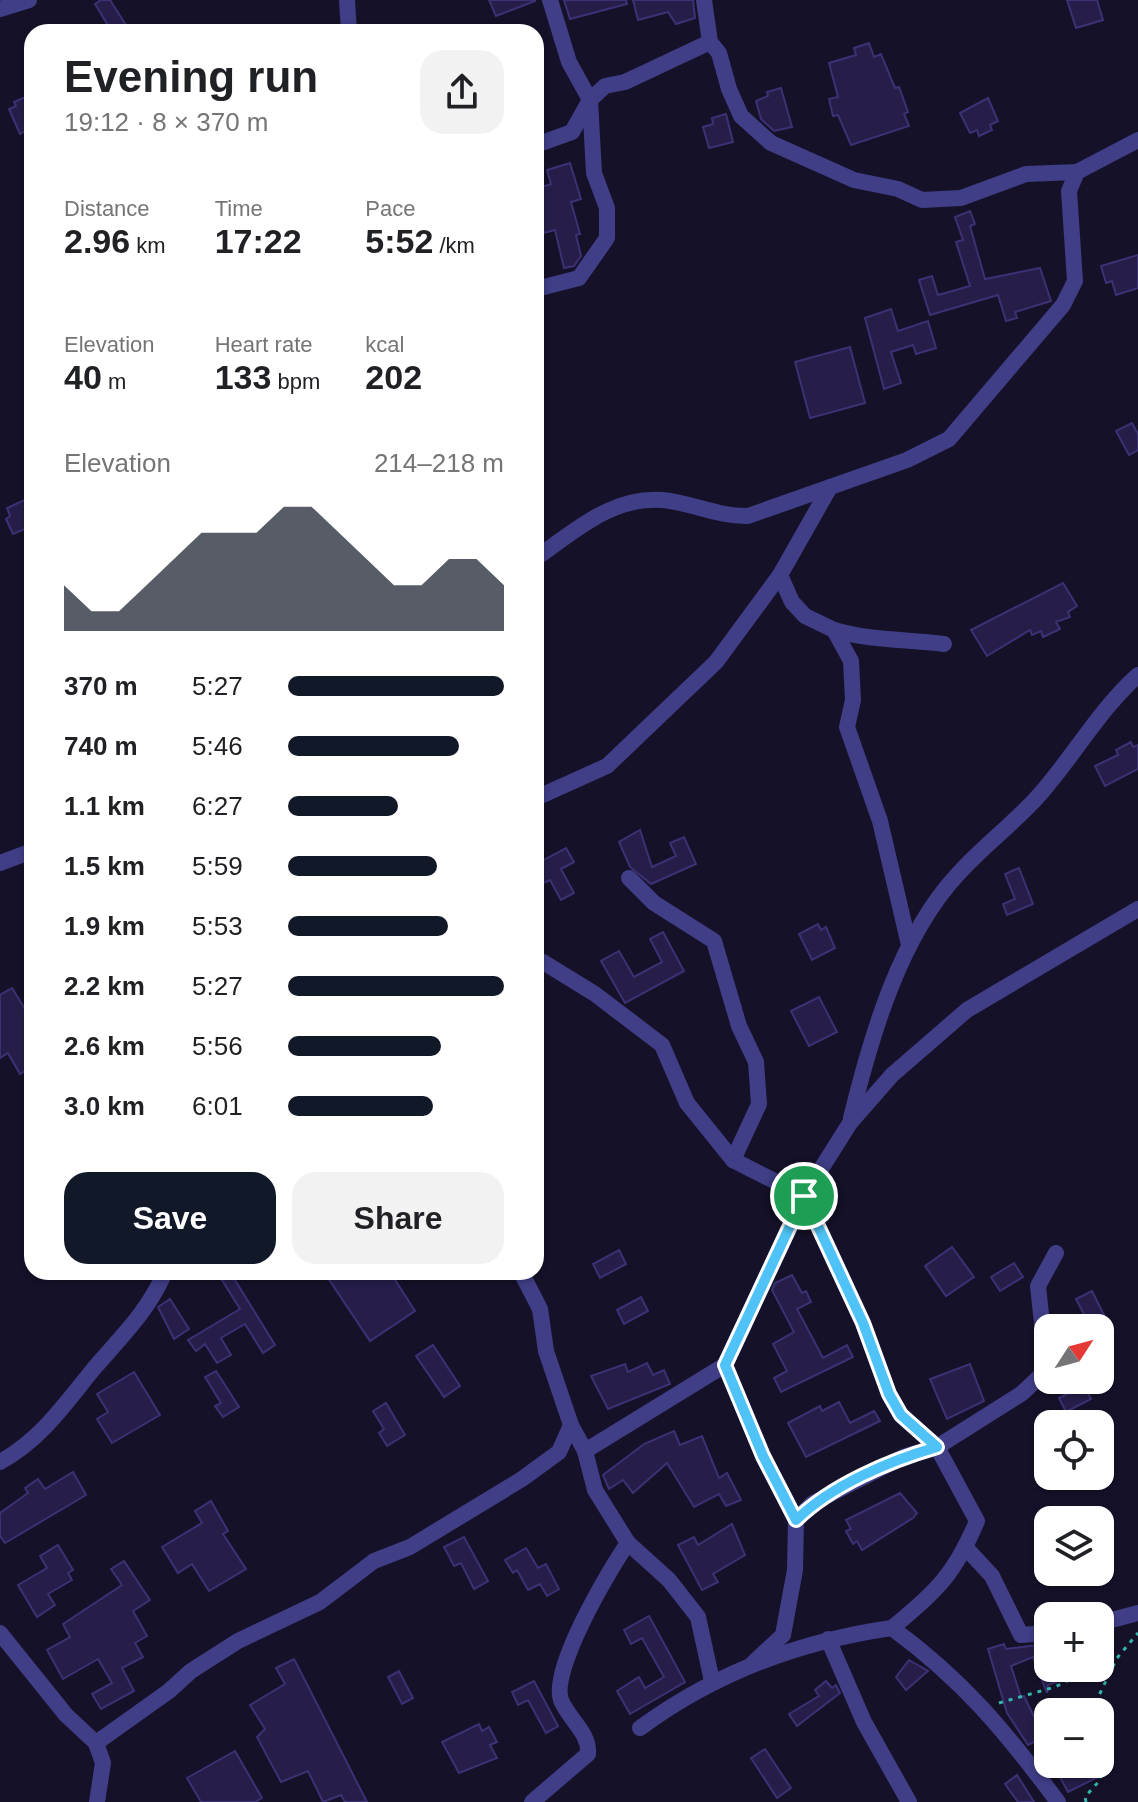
<!DOCTYPE html>
<html lang="en">
<head>
<meta charset="utf-8">
<style>
	body { margin:0; font-family:Helvetica,sans-serif; background:#f2f2f2; color:#202124; height:100vh; display:flex; flex-direction:column; font-size:30px; white-space:nowrap }
	* { box-sizing:border-box; margin:0 }
	p { font-size:26px; color:#757577 }
	.icon { flex:none; width:44px; height:44px; fill:none; stroke:currentColor; stroke-width:2; stroke-linecap:round; stroke-linejoin:round }
	.map { position:relative; flex:1; overflow:hidden }
	.sheet { position:absolute; left:24px; top:24px; width:520px; height:1256px; display:flex; flex-direction:column; background:#fff; border-radius:24px; box-shadow:0 2px 6px #0004 }
	.sheet>* { flex:none }
	.needle { width:52px; rotate:54deg }
	.buttons { position:absolute; left:1034px; top:1314px; display:grid; gap:16px }
	.buttons a { display:grid; place-items:center; width:80px; height:80px; border-radius:16px; background:#fff; box-shadow:0 2px 6px #0004; font-size:40px }
	.pin { position:absolute; display:grid; place-items:center; width:68px; height:68px; color:#fff; margin:-34px; border:4px solid #fff; border-radius:50%; box-shadow:0 2px 8px #0007 }
	.round { display:grid; place-items:center; flex:none; width:84px; height:84px; border-radius:24px; background:#f2f2f2 }
	.headline { display:flex; align-items:center; justify-content:space-between; height:136px; padding:0 40px }
	h1 { font-size:44px; font-weight:700; line-height:60px }
	.stats { display:grid; grid-template-columns:repeat(3,1fr); gap:12px; height:136px; padding:8px 40px }
	.stats div { display:grid; align-content:center }
	.stats b { font-size:34px; font-weight:700 }
	.stats small { font-size:22px; font-weight:400 }
	.stats p { font-size:22px }
	.chart { height:224px; padding:16px 40px }
	.chart p { display:flex; justify-content:space-between }
	.chart svg { width:100%; height:144px; margin-top:8px; fill:#111827; opacity:.7 }
	.primary-button { display:flex; gap:16px; margin-top:auto; padding:16px 40px }
	.primary-button a { flex:1; height:92px; border-radius:24px; background:#111827; color:#fff; font-size:32px; font-weight:700; line-height:92px; text-align:center }
	.primary-button a+a { background:#f2f2f2; color:#202124 }
	ul { padding:0 40px; list-style:none; font-size:26px }
	li { display:grid; grid-template-columns:128px 96px 1fr; align-items:center; height:60px }
	li i { height:20px; border-radius:10px; background:#111827 }
	.map>svg:first-child { display:block }
	.building { fill:#261e49; stroke:#3c3174; stroke-width:2 }
	.lines { fill:none; stroke-linecap:round; stroke-linejoin:round }
	.path { stroke:#34b7ad; stroke-width:3; stroke-dasharray:4 6; stroke-linecap:butt }
	.street { stroke:#3f3e86; stroke-width:16 }
	.route-casing { stroke:#fff; stroke-width:16 }
	.route { stroke:#4fc3f7; stroke-width:10 }
</style>
</head>
<body>
<div class="map">
<svg width="1138" height="1802" viewBox="0 0 1138 1802">
	<rect width="100%" height="100%" fill="#151129"/>
	<g class="building">
		<path d="M101,0H110L126,25L112,32L95,4Z"/>
		<path d="M489,0H535V1L496,16Z"/>
		<path d="M564,0H626L627,4L570,19Z"/>
		<path d="M633,0H693L695,18L676,24L668,12L638,20Z"/>
		<path d="M1067,0H1097L1103,20L1076,28Z"/>
		<path d="M869,43L874,57L881,54L895,88L899,87L908,112L904,114L909,126L851,145L838,115L833,116L829,99L838,97L829,63L856,55L854,48Z"/>
		<path d="M781,88L792,127L774,131L761,119L756,101L768,96L767,92Z"/>
		<path d="M32,94V128L20,134L9,109L16,106L14,102Z"/>
		<path d="M988,98L998,121L990,125L992,130L979,136L977,130L970,133L960,113Z"/>
		<path d="M726,114L733,142L709,148L703,127L713,124L712,118Z"/>
		<path d="M570,163L581,199L571,202L580,234L576,235L581,256L574,266L564,268L555,230L544,233L536,189L551,184L547,170Z"/>
		<path d="M970,211L975,224L970,226L985,279L1040,268L1051,301L1015,312L1017,318L1006,321L998,295L930,315L919,280L932,276L938,295L970,286L956,242L963,240L955,217Z"/>
		<path d="M1138,255V288L1116,295L1112,281L1106,283L1101,266Z"/>
		<path d="M891,309L898,331L928,321L936,348L916,354L913,345L891,352L901,383L884,389L865,318Z"/>
		<path d="M850,347L865,403L810,418L795,362Z"/>
		<path d="M1132,423L1138,434V450L1129,455L1116,431Z"/>
		<path d="M29,498L32,526L13,534L6,519L10,516L7,508Z"/>
		<path d="M1063,583L1077,606L1068,612L1070,617L1056,622L1060,629L1043,637L1041,631L1032,635L1030,630L987,656L971,630Z"/>
		<path d="M1131,742L1133,747L1138,745V769L1105,786L1095,766L1118,755L1116,750Z"/>
		<path d="M640,830L652,867L676,856L670,843L684,837L696,864L651,884L630,867L619,842Z"/>
		<path d="M566,848L574,862L561,869L574,893L561,900L550,880L536,886V864Z"/>
		<path d="M1019,868L1033,904L1007,915L1003,904L1015,899L1005,874Z"/>
		<path d="M818,924L821,930L826,927L835,948L812,960L799,934Z"/>
		<path d="M663,932L684,971L625,1003L601,961L619,951L634,977L662,962L650,939Z"/>
		<path d="M12,988L27,1012L32,1008V1066L20,1074L8,1053L0,1058V995Z"/>
		<path d="M819,997L837,1032L809,1046L791,1011Z"/>
		<path d="M952,1247L974,1277L946,1296L925,1266Z"/>
		<path d="M619,1250L626,1264L600,1278L593,1264Z"/>
		<path d="M1014,1263L1023,1277L1000,1291L991,1277Z"/>
		<path d="M217,1272H230L275,1345L263,1353L245,1324L221,1338L231,1355L217,1363L205,1344L196,1351L188,1340L240,1309Z"/>
		<path d="M324,1272H390L415,1311L370,1341Z"/>
		<path d="M792,1275L802,1293L806,1291L811,1302L797,1309L823,1358L847,1345L853,1357L781,1392L774,1378L787,1371L773,1344L794,1332L772,1290L775,1283Z"/>
		<path d="M1092,1291L1106,1319L1090,1326L1076,1299Z"/>
		<path d="M641,1297L648,1311L624,1324L617,1310Z"/>
		<path d="M170,1299L189,1329L174,1339L158,1307Z"/>
		<path d="M433,1345L460,1386L444,1397L416,1356Z"/>
		<path d="M647,1363L653,1375L664,1370L670,1384L608,1409L591,1376L625,1364L628,1372Z"/>
		<path d="M970,1364L984,1401L947,1419L930,1379Z"/>
		<path d="M216,1371L239,1407L223,1417L215,1406L221,1403L205,1377Z"/>
		<path d="M134,1372L160,1415L112,1443L97,1419L108,1412L97,1394Z"/>
		<path d="M1084,1385L1091,1399L1066,1412L1059,1398Z"/>
		<path d="M839,1402L850,1423L874,1411L880,1421L806,1457L788,1423L820,1406L822,1411Z"/>
		<path d="M386,1403L405,1435L387,1446L379,1433L384,1429L373,1411Z"/>
		<path d="M674,1431L680,1445L702,1436L719,1478L727,1473L741,1500L726,1506L719,1494L694,1507L667,1463L633,1493L623,1480L609,1489L603,1475L644,1444Z"/>
		<path d="M73,1472L86,1495L5,1543L0,1536V1513L28,1493L25,1488L38,1479L45,1489Z"/>
		<path d="M900,1493L917,1513L913,1518L862,1550L857,1541L853,1544L846,1531L851,1529L846,1520Z"/>
		<path d="M211,1501L228,1531L223,1534L246,1569L209,1591L192,1564L178,1573L162,1547L202,1523L195,1511Z"/>
		<path d="M732,1524L745,1555L713,1574L718,1582L702,1590L678,1545L694,1537L698,1545Z"/>
		<path d="M464,1537L488,1581L474,1589L461,1563L454,1566L444,1547Z"/>
		<path d="M58,1545L73,1570L68,1573L72,1580L48,1594L55,1605L37,1617L18,1585L47,1568L40,1556Z"/>
		<path d="M526,1548L538,1568L546,1564L559,1589L547,1596L540,1584L528,1590L517,1570L513,1573L505,1560Z"/>
		<path d="M124,1561L150,1600L133,1611L147,1636L135,1643L143,1657L122,1668L134,1691L101,1709L92,1694L112,1683L98,1659L63,1679L47,1650L70,1637L63,1624L122,1585L111,1569Z"/>
		<path d="M649,1616L685,1682L630,1714L617,1691L639,1677L645,1688L664,1677L642,1638L631,1644L624,1630Z"/>
		<path d="M1004,1644L1006,1649L1045,1644L1048,1668H1054L1059,1681L1048,1685L1047,1693L1033,1657L1011,1666L1021,1697L1024,1696L1044,1737L1028,1745L1007,1713L988,1649Z"/>
		<path d="M294,1659L314,1698L367,1802H345L341,1795L323,1802L308,1771L281,1782L257,1737L265,1729L250,1705L285,1684L276,1668Z"/>
		<path d="M909,1660L928,1671L906,1690L896,1677Z"/>
		<path d="M399,1671L413,1698L402,1704L388,1677Z"/>
		<path d="M534,1681L558,1726L546,1733L528,1700L518,1705L512,1692Z"/>
		<path d="M826,1681L832,1688L836,1685L840,1693L797,1726L789,1714L819,1696L815,1690Z"/>
		<path d="M479,1724L482,1731L489,1727L497,1742L490,1745L497,1758L459,1773L442,1742Z"/>
		<path d="M765,1749L791,1788L777,1798L751,1758Z"/>
		<path d="M235,1751L262,1798L255,1802H201L187,1778Z"/>
		<path d="M1053,1764H1068L1072,1771L1091,1764L1098,1777L1068,1792Z"/>
		<path d="M1017,1775L1034,1802H1018L1005,1784Z"/>
	</g>
	<g class="lines">
		<g class="path">
			<path d="M1100,1665L1117,1658"/>
			<path d="M999,1703L1055,1687L1093,1668"/>
			<path d="M1091,1712L1117,1658L1138,1633"/>
			<path d="M1086,1802L1085,1797L1101,1779L1100,1756"/>
		</g>
		<g class="street">
			<path d="M347,0L349,32"/>
			<path d="M704,0L710,42L719,53L729,89L741,116L771,143L854,180L898,189L922,200L961,198L1026,174L1077,172"/>
			<path d="M0,9L29,0"/>
			<path d="M536,145L572,132L590,100L605,86L625,82L710,42"/>
			<path d="M536,289L579,278L607,238V208L594,173L590,100L569,62L550,0"/>
			<path d="M536,558C575,531 612,496 663,500C692,503 719,517 748,516L907,460L949,439L1063,305L1075,281L1069,191L1077,172L1138,140"/>
			<path d="M780,575L792,602L805,616L834,630L851,661L853,700L847,727L880,821L909,945"/>
			<path d="M834,630C871,641 907,639 944,644"/>
			<path d="M536,798L607,766L716,662L780,575L830,487"/>
			<path d="M0,863L32,851"/>
			<path d="M629,878L654,903L714,941L739,1026L756,1062L759,1104L733,1160"/>
			<path d="M543,962L595,994L662,1045L687,1103L733,1160L804,1196L863,1323L889,1394L901,1415L937,1447L977,1521C954,1576 937,1590 892,1628C964,1681 1005,1731 1058,1802"/>
			<path d="M851,1118C871,1036 900,936 958,874C984,845 1016,822 1041,793C1075,754 1100,709 1138,675"/>
			<path d="M521,1272L540,1309L546,1351L571,1425L585,1451"/>
			<path d="M725,1365L763,1456L796,1520"/>
			<path d="M0,1462C42,1439 66,1402 96,1366C123,1335 148,1311 165,1272"/>
			<path d="M628,1543L669,1580L698,1617L712,1681"/>
			<path d="M966,1548L992,1576L1021,1635L1048,1633"/>
			<path d="M1100,1623L1138,1613"/>
			<path d="M0,1633L66,1715L96,1743L103,1763L97,1802"/>
			<path d="M828,1639L864,1722L909,1802"/>
			<path d="M753,1663L783,1635L795,1570L796,1520L813,1503L903,1457L937,1447L1021,1394L1047,1370L1038,1286L1056,1253"/>
			<path d="M640,1728C715,1673 800,1641 892,1628"/>
			<path d="M96,1743L169,1691L191,1671L238,1641L320,1602L374,1561L410,1547L522,1479L559,1452L571,1425"/>
			<path d="M532,1802L588,1754C590,1733 569,1720 561,1700C550,1670 609,1570 628,1543L595,1490L585,1451L725,1365L804,1196L850,1123L892,1075L967,1010L1138,909"/>
		</g>
	</g>
	<g class="lines">
		<defs>
			<path id="route" d="M804,1196L863,1323L889,1394L901,1415L937,1447C889,1461 832,1485 796,1520L763,1456L725,1365Z"/>
		</defs>
		<use href="#route" class="route-casing"/>
		<use href="#route" class="route"/>
	</g>
</svg>
<div class="buttons">
<a><svg class="needle" viewBox="-14 -14 28 28"><path d="M0-13l5 13h-10z" fill="#e53935"/><path d="M0 13l5-13h-10z" fill="#757577"/></svg></a>
<a><svg class="icon" aria-label="locate" viewBox="0 0 24 24"><circle cx="12" cy="12" r="6"/><path d="M12 2v4M12 18v4M2 12h4M18 12h4"/></svg></a>
<a><svg class="icon" aria-label="layers" viewBox="0 0 24 24"><path d="M12 4l9 5-9 5-9-5zM3 14l9 5 9-5"/></svg></a>
<a>+</a>
<a>−</a>
</div>
<div class="pin" style="left:804px;top:1196px;background:#1e9e55"><svg class="icon" aria-label="arrive" viewBox="0 0 24 24"><path d="M6 21V4h12l-3 4 3 4H6"/></svg></div>
<section class="sheet">
<div class="headline"><div><h1>Evening run</h1><p>19:12 · 8 × 370 m</p></div><a class="round"><svg class="icon" aria-label="share" viewBox="0 0 24 24"><path d="M12 15V3M7 8l5-5 5 5M5 13v7h14v-7"/></svg></a></div>
<div class="stats">
<div><p>Distance</p><b>2.96<small> km</small></b></div>
<div><p>Time</p><b>17:22</b></div>
<div><p>Pace</p><b>5:52<small> /km</small></b></div>
</div>
<div class="stats">
<div><p>Elevation</p><b>40<small> m</small></b></div>
<div><p>Heart rate</p><b>133<small> bpm</small></b></div>
<div><p>kcal</p><b>202</b></div>
</div>
<div class="chart"><p><span>Elevation</span>214–218 m</p>
<svg viewBox="0 0 160 44" preserveAspectRatio="none"><path d="M0 44V30L10 38L20 38L30 30L40 22L50 14L60 14L70 14L80 6L90 6L100 14L110 22L120 30L130 30L140 22L150 22L160 30V44z"/></svg>
</div>
<ul>
<li><b>370 m</b>5:27<i style="width:100%"></i></li>
<li><b>740 m</b>5:46<i style="width:79%"></i></li>
<li><b>1.1 km</b>6:27<i style="width:51%"></i></li>
<li><b>1.5 km</b>5:59<i style="width:69%"></i></li>
<li><b>1.9 km</b>5:53<i style="width:74%"></i></li>
<li><b>2.2 km</b>5:27<i style="width:100%"></i></li>
<li><b>2.6 km</b>5:56<i style="width:71%"></i></li>
<li><b>3.0 km</b>6:01<i style="width:67%"></i></li>
</ul>
<div class="primary-button"><a>Save</a><a>Share</a></div>
</section>
</div>
</body>
</html>
